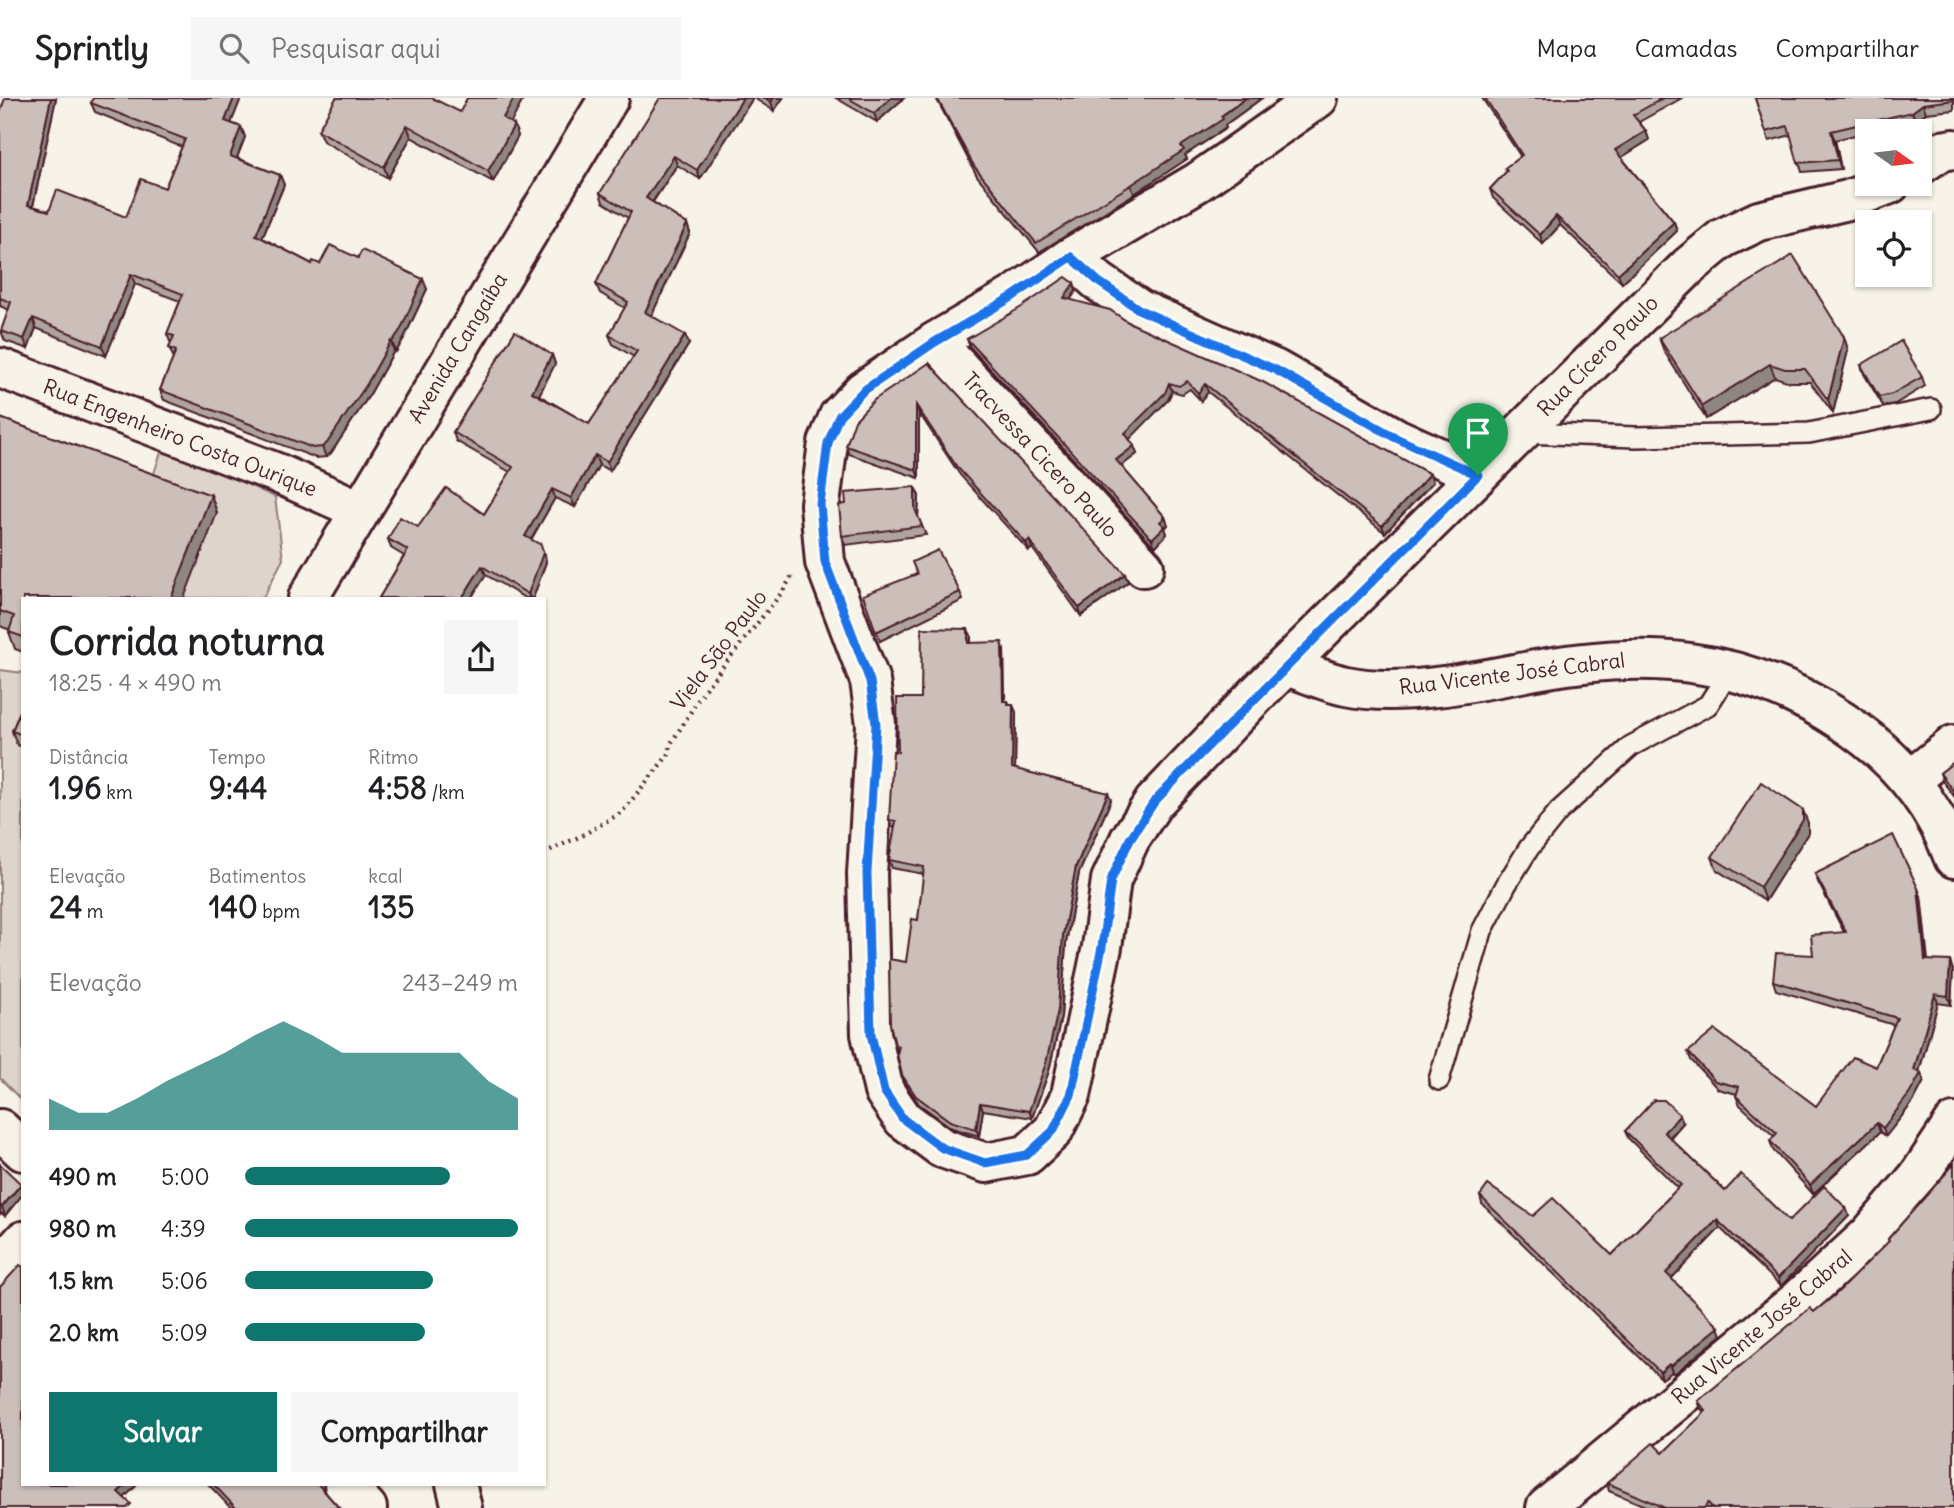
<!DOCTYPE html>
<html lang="pt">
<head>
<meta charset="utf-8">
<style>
	body { margin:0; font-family:Delius,sans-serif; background:#f6f6f6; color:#202124; height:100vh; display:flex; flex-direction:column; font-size:26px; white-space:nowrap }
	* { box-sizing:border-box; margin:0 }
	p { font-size:23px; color:#757577 }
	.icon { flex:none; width:38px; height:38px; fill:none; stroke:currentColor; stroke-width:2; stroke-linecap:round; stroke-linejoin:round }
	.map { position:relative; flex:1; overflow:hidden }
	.drawer { position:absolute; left:21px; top:499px; width:525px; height:889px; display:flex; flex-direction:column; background:#fff; border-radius:0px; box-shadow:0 2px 5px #0004 }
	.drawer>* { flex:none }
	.needle { width:46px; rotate:104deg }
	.tools { position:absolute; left:1855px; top:21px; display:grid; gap:14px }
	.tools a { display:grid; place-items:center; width:77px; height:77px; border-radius:0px; background:#fff; box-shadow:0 2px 5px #0004; font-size:35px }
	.pin { position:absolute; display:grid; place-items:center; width:60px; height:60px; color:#fff; margin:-72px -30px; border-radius:50% 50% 50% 0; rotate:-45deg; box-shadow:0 0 7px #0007 }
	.pin .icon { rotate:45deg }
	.round { display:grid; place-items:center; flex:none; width:74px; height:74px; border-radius:0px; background:#f6f6f6 }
	.head { display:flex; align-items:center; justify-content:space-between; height:119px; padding:0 28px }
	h1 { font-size:38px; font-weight:700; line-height:52px }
	.stats { display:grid; grid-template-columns:repeat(3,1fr); gap:10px; height:119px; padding:7px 28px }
	.stats div { display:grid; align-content:center }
	.stats b { font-size:30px; font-weight:700 }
	.stats small { font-size:19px; font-weight:400 }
	.stats p { font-size:19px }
	.chart { height:196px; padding:14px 28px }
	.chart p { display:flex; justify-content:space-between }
	.chart svg { width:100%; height:126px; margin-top:7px; fill:#0f766e; opacity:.7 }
	.cta { display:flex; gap:14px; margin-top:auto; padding:14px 28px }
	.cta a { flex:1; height:80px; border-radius:0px; background:#0f766e; color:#fff; font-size:28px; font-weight:700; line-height:80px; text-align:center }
	.cta a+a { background:#f6f6f6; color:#202124 }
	ul { padding:0 28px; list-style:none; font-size:23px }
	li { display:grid; grid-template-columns:112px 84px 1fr; align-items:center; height:52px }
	li i { height:18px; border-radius:9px; background:#0f766e }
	header { display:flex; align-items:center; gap:42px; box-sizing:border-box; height:98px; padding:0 35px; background:#fff; border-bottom:2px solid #e0e0e0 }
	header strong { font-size:33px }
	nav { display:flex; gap:38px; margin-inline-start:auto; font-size:24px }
	.search { width:490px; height:63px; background:#f6f6f6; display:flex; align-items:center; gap:18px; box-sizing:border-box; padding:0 24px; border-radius:0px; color:#757577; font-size:26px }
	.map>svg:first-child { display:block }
	.green { fill:#ded4cc; stroke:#947a7c; stroke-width:2 }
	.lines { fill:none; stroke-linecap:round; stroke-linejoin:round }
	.service-casing { stroke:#4a1f2b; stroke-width:24 }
	.minor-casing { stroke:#4a1f2b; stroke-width:44 }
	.secondary-casing { stroke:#4a1f2b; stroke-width:44 }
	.path { stroke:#4a1f2b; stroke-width:4.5; stroke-dasharray:2 5; stroke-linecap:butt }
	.service { stroke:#f7f3e8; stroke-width:19 }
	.minor { stroke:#f7f3e8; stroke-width:38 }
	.secondary { stroke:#f7f3e8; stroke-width:38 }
	.wall { fill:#afa49f; stroke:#4a1f2b; stroke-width:2 }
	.shaded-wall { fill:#8f8682; stroke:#4a1f2b; stroke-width:2 }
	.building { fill:#ccbfb9; stroke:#4a1f2b; stroke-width:2 }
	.route-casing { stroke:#fff; stroke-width:14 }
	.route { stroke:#1a73e8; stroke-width:9 }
	.labels { text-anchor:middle; stroke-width:6; stroke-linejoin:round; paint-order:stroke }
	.street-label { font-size:21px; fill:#4a1f2b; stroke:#f7f3e8 }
</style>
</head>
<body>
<header>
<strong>Sprintly</strong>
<div class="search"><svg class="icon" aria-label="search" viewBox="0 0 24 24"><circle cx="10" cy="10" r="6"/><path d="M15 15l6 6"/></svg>Pesquisar aqui</div>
<nav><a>Mapa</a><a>Camadas</a><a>Compartilhar</a></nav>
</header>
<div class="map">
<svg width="1954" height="1410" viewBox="0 0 1954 1410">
	<rect width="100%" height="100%" fill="#f7f3e8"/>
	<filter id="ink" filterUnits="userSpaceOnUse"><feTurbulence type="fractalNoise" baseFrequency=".0143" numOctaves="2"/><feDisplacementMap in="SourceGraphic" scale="14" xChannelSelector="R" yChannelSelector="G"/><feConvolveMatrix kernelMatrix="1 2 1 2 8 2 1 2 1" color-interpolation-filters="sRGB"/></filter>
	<g filter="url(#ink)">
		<g class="green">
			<path d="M163,348L275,399L283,461L263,500H118V485Z"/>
			<path d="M0,572L23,575V1004L0,980Z"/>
		</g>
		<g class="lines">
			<defs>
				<g id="service">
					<path d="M1522,335L1636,339L1809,335L1931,311"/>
					<path d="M1439,982L1482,833L1506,787L1529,750L1559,713L1631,648L1708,607L1731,571"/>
				</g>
				<g id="minor">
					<path d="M1318,0L1198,84L1071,159L1012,199L935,244L863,293L839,318L828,345L820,406L825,464L870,583L876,626L867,776L871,936L884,993L903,1021L942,1050L986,1065L1027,1057L1053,1033L1071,997L1102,849L1111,782L1130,741L1154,704L1258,595L1689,168L1723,140L1759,123L1848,102L1890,86"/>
					<path d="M1920,67L1941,53L1954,51"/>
					<path d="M1071,159L1099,184L1140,212L1276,272L1396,340L1478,377"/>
					<path d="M935,244L1144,469"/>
					<path d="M0,270L277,375L360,412"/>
					<path d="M1286,568C1305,574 1326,584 1346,588C1399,599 1468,585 1520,575C1639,551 1738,555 1842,623C1894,657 1932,701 1954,760"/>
					<path d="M1911,681L1954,647"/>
					<path d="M0,1031L23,1053"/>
					<path d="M0,1169L23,1143"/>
					<path d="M344,1386L367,1410"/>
					<path d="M1546,1410L1796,1204L1869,1137L1918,1079L1954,1025"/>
				</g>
				<g id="secondary">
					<path d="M308,500L609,0"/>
					<path d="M456,1386L462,1410"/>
				</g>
			</defs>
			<use href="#service" class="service-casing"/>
			<use href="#minor" class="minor-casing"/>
			<use href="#secondary" class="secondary-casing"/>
			<path class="path" d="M544,755L583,737L622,714L669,656L670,647L705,591L783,493L792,478"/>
			<use href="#service" class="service"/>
			<use href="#minor" class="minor"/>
			<use href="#secondary" class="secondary"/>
		</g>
		<g class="wall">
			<path d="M56,0L33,108L49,113L126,119L165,90L182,49L95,14L91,5L241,0L231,25L241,29L245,39L237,60L280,77L284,87L262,140L312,166H320L358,160L427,191L404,240L396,254L394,253L370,296L331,355L326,359L316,360L164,302L160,292L174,260L169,250L171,246L167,236L180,203L135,186L106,258L36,230L28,251L5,243L1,233L9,212L0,208V15Z"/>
			<path d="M753,0L700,81L677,67L653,104L687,126L690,135L651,217L689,246L610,373L599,367L575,409L555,400L531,441L545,456L546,464L533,500H525L486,477L471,500H379L404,458L391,450L388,441L418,429L484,416L510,374L456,343L453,334L552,257L555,266L539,297L589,326L634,259L613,246L609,237L625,210L600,195L596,186L628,120L603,104L600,95Z"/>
			<path d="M754,0H783L774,13Z"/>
			<path d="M836,0H904L877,24Z"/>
			<path d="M936,0H1262L1225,27L1226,30L1185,57L1187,61L1134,96L1039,154L977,78Z"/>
			<path d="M1482,0H1682L1639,24L1646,33L1649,42L1621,59L1674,124L1677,133L1622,185L1560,127L1543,146L1493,100L1490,91L1506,74L1505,70L1521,59Z"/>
			<path d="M1755,0H1954V12L1926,15L1916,23L1867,33V34L1835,42L1841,71L1802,74L1791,37L1769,43Z"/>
			<path d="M460,14L510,25L514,27L518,38L493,84L411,39L388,80L323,43L318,32Z"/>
			<path d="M1074,185L1076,193L1070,202L1128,224L1430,376L1433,384L1385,435L1208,294L1201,303L1190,291L1182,296L1172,293L1168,302L1129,341L1137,356L1121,368L1165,419L1168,427L1165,430L1167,436L1155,449L970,249L967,241Z"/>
			<path d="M1844,239L1848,252L1833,315L1810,284H1790L1775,279L1706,321L1664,253L1659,240Z"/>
			<path d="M929,265L1128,484L1081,518L1032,450L1029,453L960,377L919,315V380L849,356L846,348Z"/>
			<path d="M1861,267L1922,279L1925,288L1895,306L1883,308L1864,276Z"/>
			<path d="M0,320L211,397L217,415L23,500V554L15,551L9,534L10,532L0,528Z"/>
			<path d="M919,398L918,419L926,437L845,447L842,438Z"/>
			<path d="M960,494L963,502L880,543L863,497Z"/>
			<path d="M971,538V545L1004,551L1005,603H1008L1010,607L1016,614L1015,671L1108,695L1111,702L1079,775L1066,845L1061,919L1049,973L1032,1020L983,1012L979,1038L952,1030L919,1006L904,984L902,977L898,954L895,947L906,864L918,822L924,776L892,770L889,762L895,730L892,729L889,722L921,600Z"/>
			<path d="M23,606V649L17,647L12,633Z"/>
			<path d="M1954,664V698L1943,684L1940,675Z"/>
			<path d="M1808,725V735L1765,803L1717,772L1712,759Z"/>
			<path d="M1815,776L1921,798L1928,862L1953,872L1951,907L1938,905L1919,974L1924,983L1913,1004L1886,1038L1880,1034L1813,1096L1773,1052L1770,1043L1774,1038L1740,1007L1736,998L1737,996L1718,991L1691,962L1688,954L1816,1008L1876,969L1894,927L1776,892L1773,883L1813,857L1844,834L1818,784Z"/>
			<path d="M1683,1025L1670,1040L1725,1093L1789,1123L1846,1110L1849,1118L1781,1188L1720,1130L1671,1181L1722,1237L1674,1276L1672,1274L1662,1281L1482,1106L1480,1098L1533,1118L1612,1157L1678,1090L1628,1040L1625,1033Z"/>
			<path d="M0,1066L5,1118L1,1115L0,1116Z"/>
			<path d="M1954,1066V1410H1650L1609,1393L1607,1385L1663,1355L1705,1315L1701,1311L1698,1303L1814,1214L1835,1197L1889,1144L1888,1141Z"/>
			<path d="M208,1386H318L339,1410H231Z"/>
		</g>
		<g class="shaded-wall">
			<path d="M51,0H56L31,117L28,107Z"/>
			<path d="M234,0H241L228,33L225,23Z"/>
			<path d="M514,0H524L507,32L503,20Z"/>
			<path d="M743,0H753L700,81L697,72Z"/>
			<path d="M773,0H783L774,13L771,4Z"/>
			<path d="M891,0H904L877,24L874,15Z"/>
			<path d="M1246,0H1262L1225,27L1226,30L1185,57L1187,61L1134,96L1131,87L1181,48Z"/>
			<path d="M1923,6L1926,15L1916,23L1912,14Z"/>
			<path d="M407,27L411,39L388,80L384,69Z"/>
			<path d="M514,27L518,38L493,84L488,73Z"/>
			<path d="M241,29L245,39L234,67L230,58Z"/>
			<path d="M1646,33L1649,42L1619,61L1615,52Z"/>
			<path d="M1831,33L1835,42L1841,71L1838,62Z"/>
			<path d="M674,58L677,67L649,109L646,100Z"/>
			<path d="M280,77L284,87L259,147L256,137Z"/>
			<path d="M1556,118L1560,127L1543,146L1540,137Z"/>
			<path d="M1674,124L1677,133L1622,185L1618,176Z"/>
			<path d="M687,126L690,135L649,223L645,214Z"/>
			<path d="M131,176L135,186L106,258L102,248Z"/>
			<path d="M423,181L427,191L404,240L396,254L392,244Z"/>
			<path d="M1074,185L1076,193L1066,208L1064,200Z"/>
			<path d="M33,220L36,230L28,251L24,241Z"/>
			<path d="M685,237L689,246L610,373L607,364Z"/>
			<path d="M1844,239L1848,252L1833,315L1828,302Z"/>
			<path d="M391,243L394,253L370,296L331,355L326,359L322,349Z"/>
			<path d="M552,257L555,266L536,303L532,294Z"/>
			<path d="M1770,266L1775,279L1706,321L1702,308Z"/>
			<path d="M1169,285L1172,293L1168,302L1128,343L1125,335Z"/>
			<path d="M1205,286L1208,294L1201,303L1198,295Z"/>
			<path d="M916,307L919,315V380L916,372Z"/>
			<path d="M1134,348L1137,356L1119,370L1116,362Z"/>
			<path d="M595,357L599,367L575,409L571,400Z"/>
			<path d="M1430,376L1433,384L1385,435L1382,428Z"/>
			<path d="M915,389L919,398L918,421L915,411Z"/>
			<path d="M552,391L555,400L528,447L525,438Z"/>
			<path d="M211,397L217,415L184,500H171Z"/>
			<path d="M1165,419L1168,427L1165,430L1167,436L1155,449L1152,441L1160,424Z"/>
			<path d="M1029,442L1032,450L1029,453L1026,445Z"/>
			<path d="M541,447L546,464L533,500H530L528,496Z"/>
			<path d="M482,468L486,477L471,500H462Z"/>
			<path d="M1125,476L1128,484L1081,518L1079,510Z"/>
			<path d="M968,531L971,538L970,553L968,545Z"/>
			<path d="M1002,544L1004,551L1005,610L1003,603Z"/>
			<path d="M1013,607L1016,614L1015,677L1012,670Z"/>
			<path d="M1108,695L1111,702L1079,775L1066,845L1061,919L1049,973L1032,1020L1029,1013L1076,768Z"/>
			<path d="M1803,712L1808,725V735L1765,803L1760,789Z"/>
			<path d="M1918,790L1921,798L1928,871L1925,862Z"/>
			<path d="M1950,863L1953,872L1951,907L1948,898Z"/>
			<path d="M1935,896L1938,905L1917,981L1914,972Z"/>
			<path d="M1921,975L1924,983L1913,1004L1886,1038L1883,1030Z"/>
			<path d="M980,1005L983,1012L979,1038L976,1031Z"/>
			<path d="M1680,1017L1683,1025L1667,1042L1664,1034Z"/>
			<path d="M1877,1025L1880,1034L1813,1096L1810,1087Z"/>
			<path d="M21,1086L23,1090V1096L5,1118L2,1109Z"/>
			<path d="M1846,1110L1849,1118L1781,1188L1778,1180Z"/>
			<path d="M1717,1122L1720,1130L1669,1183L1666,1175Z"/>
			<path d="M1719,1229L1722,1237L1674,1276L1671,1268Z"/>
			<path d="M1669,1266L1672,1274L1662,1281L1660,1274Z"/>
			<path d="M127,1386H136V1388L121,1403L118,1394Z"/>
		</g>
		<g class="building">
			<path d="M5,0H51L28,107L49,113L57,92L126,119L141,81L165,90L185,41L91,5L93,0H234L225,23L241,29L230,58L280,77L256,137L312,166L313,163L320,166L330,147L358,160L362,152L423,181L401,231L392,244L391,243L367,286L327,345L322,349L313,350L160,292L176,253L169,250L174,238L167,236L183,196L131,176L102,248L33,220L24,241L1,233L11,204L0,200V15Z"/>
			<path d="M336,0H432L460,14L467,0H514L503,20L514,27L488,73L407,27L384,69L318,32Z"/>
			<path d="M660,0H743L697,72L674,58L646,100L687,126L645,214L685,237L607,364L595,357L571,400L552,391L525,438L541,447L543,455L528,496L482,468L462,500H379L408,452L388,441L400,419L418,429L446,390L484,416L513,369L453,334L515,233L552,257L532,294L589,326L637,253L609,237L628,204L596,186L631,114L600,95Z"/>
			<path d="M765,0H773L771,4Z"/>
			<path d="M848,0H891L874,15Z"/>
			<path d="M937,0H1246L1221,18L1223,21L1181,48L1184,52L1131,87L1036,145L974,68Z"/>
			<path d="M1485,0H1663L1633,17L1646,33L1615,52L1674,124L1618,176L1556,118L1540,137L1490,91L1507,73L1505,70L1522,57Z"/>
			<path d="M1755,0H1954V2L1923,6L1912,14L1831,33L1838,62L1798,65L1788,28L1766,34Z"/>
			<path d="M1793,157L1844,239L1828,302L1805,271H1785L1770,266L1702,308L1659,240Z"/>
			<path d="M1066,179L1074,185L1064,200L1110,212L1128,224L1263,284L1430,376L1382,428L1205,286L1198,295L1187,283L1179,288L1169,285L1165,295L1125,335L1134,348L1116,362L1165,419L1160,424L1165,428L1152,441L967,241L1020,210Z"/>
			<path d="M1901,243L1922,279L1892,296L1879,299L1861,267Z"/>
			<path d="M929,265L1125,476L1079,510L1029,442L1026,445L957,369L916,307V372L846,348L855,322L874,302Z"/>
			<path d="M0,320L211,397L171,500H23V539L9,534L14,518L0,513Z"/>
			<path d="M915,389V411L922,428L842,438L839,407L846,406L845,395Z"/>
			<path d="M938,452L960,494L876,534L863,497L917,476L912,464Z"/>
			<path d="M922,530L968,531V545L1002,544L1003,603H1008V607H1013L1012,670L1108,695L1076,768L1063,837L1058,912L1046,965L1029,1013L980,1005L976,1031L950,1023L916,998L902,977L897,956L899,948L895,947L890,926L889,861L906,864L912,821L918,822L924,769L889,762L896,723L889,722L893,653L898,654L897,600H921Z"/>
			<path d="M23,606V637L12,633Z"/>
			<path d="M1954,664V694L1940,675Z"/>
			<path d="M1761,684L1803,712V722L1760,789L1712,759Z"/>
			<path d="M1893,737L1918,790L1925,862L1950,863L1948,898L1935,896L1914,972L1921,975L1910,995L1883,1030L1877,1025L1810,1087L1770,1043L1777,1035L1736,998L1739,989L1715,983L1688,954L1715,932L1816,1008L1853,959L1876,969L1897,920L1773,883L1776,855L1813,857L1811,837L1846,834L1815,776Z"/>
			<path d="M1654,1002H1664L1680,1017L1664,1034L1725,1093L1741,1076L1789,1123L1824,1088L1846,1110L1778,1180L1717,1122L1666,1175L1719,1229L1671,1268L1669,1266L1660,1274L1480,1098L1488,1087L1533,1118L1553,1100L1612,1157L1681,1087L1625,1033Z"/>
			<path d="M0,1066L21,1086L2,1109L0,1108Z"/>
			<path d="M1954,1066V1410H1713L1708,1405L1704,1410H1665L1607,1385L1653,1345L1663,1355L1706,1313L1698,1303L1810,1210L1814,1214L1835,1197L1889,1143L1888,1141Z"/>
			<path d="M20,1167L23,1169V1386H127L118,1394L131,1406L127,1410H0V1189Z"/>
			<path d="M213,1386H318L339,1410H236Z"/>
		</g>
	</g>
	<g class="lines" filter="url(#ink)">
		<defs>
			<path id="route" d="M1071,159L1099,184L1140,212L1276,272L1396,340L1478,377L1206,650L1154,704L1130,741L1111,782L1102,849L1071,997L1053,1033L1027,1057L985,1065L942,1050L903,1021L884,993L871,936L867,775L876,626L870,583L825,464L820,406L828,345L839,318L863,293L935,244L1012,199Z"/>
		</defs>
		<use href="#route" class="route-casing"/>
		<use href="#route" class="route"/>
	</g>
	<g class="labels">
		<g class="street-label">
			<text transform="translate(458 250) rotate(-59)" y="7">Avenida Cangaíba</text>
			<text transform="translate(1598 258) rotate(-45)" y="7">Rua Cícero Paulo</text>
			<text transform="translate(180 340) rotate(21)" y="7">Rua Engenheiro Costa Ourique</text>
			<text transform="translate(1040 357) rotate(47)" y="7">Tracvessa Cicero Paulo</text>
			<text transform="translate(719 552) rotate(-53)" y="7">Viela São Paulo</text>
			<text transform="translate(1512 576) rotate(-7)" y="7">Rua Vicente José Cabral</text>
			<text transform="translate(1762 1229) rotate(-40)" y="7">Rua Vicente José Cabral</text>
		</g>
	</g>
</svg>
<div class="tools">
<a><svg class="needle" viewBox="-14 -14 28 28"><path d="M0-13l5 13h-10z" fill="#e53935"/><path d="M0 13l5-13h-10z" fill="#757577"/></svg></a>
<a><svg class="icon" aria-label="locate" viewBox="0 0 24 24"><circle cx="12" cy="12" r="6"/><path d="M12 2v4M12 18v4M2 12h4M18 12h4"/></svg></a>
</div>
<div class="pin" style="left:1478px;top:377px;background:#1e9e55"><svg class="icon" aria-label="arrive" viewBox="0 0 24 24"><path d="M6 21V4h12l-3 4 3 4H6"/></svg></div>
<section class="drawer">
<div class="head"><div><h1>Corrida noturna</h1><p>18:25 · 4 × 490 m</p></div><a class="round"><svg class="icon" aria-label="share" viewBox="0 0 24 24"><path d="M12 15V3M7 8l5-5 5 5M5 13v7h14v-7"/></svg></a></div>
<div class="stats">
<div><p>Distância</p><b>1.96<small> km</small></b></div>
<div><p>Tempo</p><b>9:44</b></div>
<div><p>Ritmo</p><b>4:58<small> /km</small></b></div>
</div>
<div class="stats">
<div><p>Elevação</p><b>24<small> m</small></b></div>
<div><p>Batimentos</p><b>140<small> bpm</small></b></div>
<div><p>kcal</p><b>135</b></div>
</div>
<div class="chart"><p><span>Elevação</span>243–249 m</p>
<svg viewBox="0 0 160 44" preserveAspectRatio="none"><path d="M0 44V33L10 38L20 38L30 33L40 27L50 22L60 17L70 11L80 6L90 11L100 17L110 17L120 17L130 17L140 17L150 27L160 33V44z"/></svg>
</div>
<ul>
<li><b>490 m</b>5:00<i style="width:75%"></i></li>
<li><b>980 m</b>4:39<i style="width:100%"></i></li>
<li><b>1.5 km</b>5:06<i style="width:69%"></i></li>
<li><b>2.0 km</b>5:09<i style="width:66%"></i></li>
</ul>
<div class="cta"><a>Salvar</a><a>Compartilhar</a></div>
</section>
</div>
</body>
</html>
